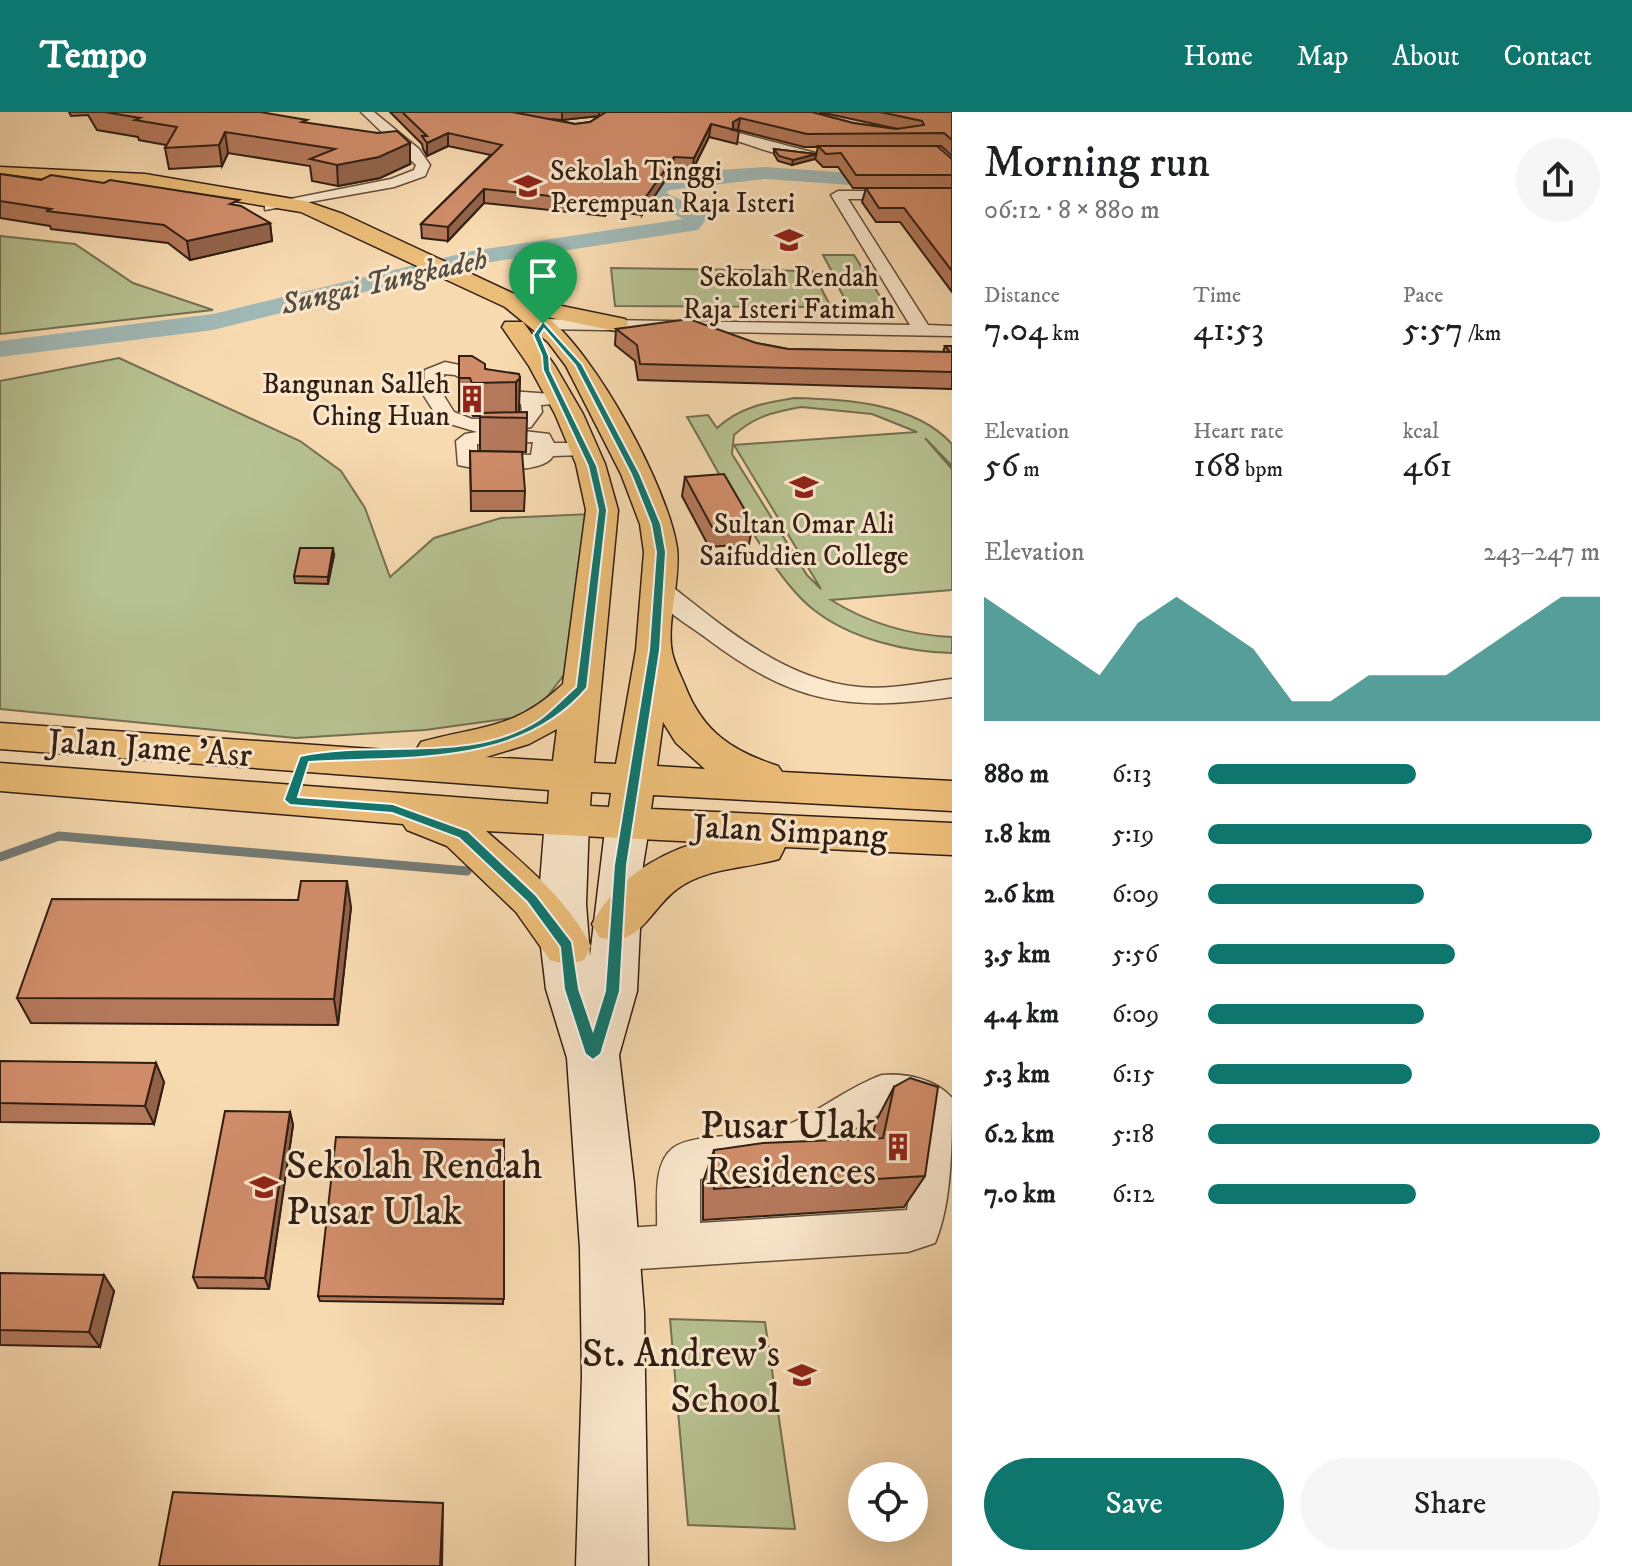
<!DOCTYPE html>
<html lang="en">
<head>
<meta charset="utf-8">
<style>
	body { margin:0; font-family:"IM FELL DW Pica",serif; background:#f6f6f6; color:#202124; height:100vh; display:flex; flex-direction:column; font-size:30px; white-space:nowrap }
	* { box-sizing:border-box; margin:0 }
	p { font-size:26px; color:#757577 }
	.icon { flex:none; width:44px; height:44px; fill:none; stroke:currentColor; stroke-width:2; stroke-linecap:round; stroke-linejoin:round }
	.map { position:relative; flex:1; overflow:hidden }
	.details { display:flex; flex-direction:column; background:#fff; width:680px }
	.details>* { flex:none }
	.tools { position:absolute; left:848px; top:1350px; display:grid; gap:16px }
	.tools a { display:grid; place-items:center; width:80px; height:80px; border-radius:50%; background:#fff; box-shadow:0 8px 32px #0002; font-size:40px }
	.pin { position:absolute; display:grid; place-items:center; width:68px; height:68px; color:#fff; margin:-82px -34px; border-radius:50% 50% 50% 0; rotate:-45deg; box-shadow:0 0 8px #0007 }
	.pin .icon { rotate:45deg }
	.round { display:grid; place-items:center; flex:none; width:84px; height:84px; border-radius:42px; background:#f6f6f6 }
	.summary { display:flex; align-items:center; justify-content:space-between; height:136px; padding:0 32px }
	h1 { font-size:44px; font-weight:600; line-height:60px }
	.stats { display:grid; grid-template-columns:repeat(3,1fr); gap:12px; height:136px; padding:8px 32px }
	.stats div { display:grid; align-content:center }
	.stats b { font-size:34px; font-weight:600 }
	.stats small { font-size:22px; font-weight:400 }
	.stats p { font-size:22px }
	.chart { height:224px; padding:16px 32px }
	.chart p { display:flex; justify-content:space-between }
	.chart svg { width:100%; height:144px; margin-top:8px; fill:#0f766e; opacity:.7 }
	.primary-button { display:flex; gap:16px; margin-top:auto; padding:16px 32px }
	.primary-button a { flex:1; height:92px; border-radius:48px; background:#0f766e; color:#fff; font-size:32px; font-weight:600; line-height:92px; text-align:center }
	.primary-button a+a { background:#f6f6f6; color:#202124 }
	ul { padding:0 32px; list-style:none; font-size:26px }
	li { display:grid; grid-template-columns:128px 96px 1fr; align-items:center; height:60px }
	li i { height:20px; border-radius:10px; background:#0f766e }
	header { display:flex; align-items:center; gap:48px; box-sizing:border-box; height:112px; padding:0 40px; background:#0f766e; color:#fff }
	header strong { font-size:38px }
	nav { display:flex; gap:44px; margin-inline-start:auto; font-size:28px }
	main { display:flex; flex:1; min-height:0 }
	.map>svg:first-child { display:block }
	.green { fill:#b7c191; stroke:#747052; stroke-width:2; fill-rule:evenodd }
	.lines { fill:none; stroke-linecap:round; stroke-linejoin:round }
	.stream-far1 { stroke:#747a74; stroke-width:7 }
	.stream { stroke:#747a74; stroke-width:9 }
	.river { fill:#a0b8b5; fill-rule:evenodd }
	.minor-casing { stroke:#634d3a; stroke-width:3 }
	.secondary-casing { stroke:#311e13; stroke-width:3 }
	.primary-casing { stroke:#311e13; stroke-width:3 }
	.minor { fill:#fae7cc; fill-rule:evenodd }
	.secondary { fill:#fae7cc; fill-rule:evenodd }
	.primary { fill:#ecbd78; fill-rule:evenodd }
	.wall { fill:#b4795b; stroke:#311e13; stroke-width:2; fill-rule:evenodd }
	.shaded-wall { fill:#92634a; stroke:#311e13; stroke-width:2 }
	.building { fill:#d18d6a; stroke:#311e13; stroke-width:2 }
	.route { fill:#0f766e; stroke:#fff; stroke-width:2; fill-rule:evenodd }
	.labels { text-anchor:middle; stroke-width:6; stroke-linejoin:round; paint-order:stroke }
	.far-poi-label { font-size:28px; fill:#311e13; stroke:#fae7cc }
	.far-water-label { font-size:30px; font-style:italic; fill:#524c44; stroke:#fae7cc }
	.street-label { font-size:34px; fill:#311e13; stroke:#fae7cc }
	.near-poi-label { font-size:40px; fill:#311e13; stroke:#fae7cc; text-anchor:end }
</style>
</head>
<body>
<header>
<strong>Tempo</strong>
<nav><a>Home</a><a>Map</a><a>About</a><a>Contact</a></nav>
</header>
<main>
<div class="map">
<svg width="952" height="1454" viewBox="0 0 952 1454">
	<rect width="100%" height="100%" fill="#f8dab0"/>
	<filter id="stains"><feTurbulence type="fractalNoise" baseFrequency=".0025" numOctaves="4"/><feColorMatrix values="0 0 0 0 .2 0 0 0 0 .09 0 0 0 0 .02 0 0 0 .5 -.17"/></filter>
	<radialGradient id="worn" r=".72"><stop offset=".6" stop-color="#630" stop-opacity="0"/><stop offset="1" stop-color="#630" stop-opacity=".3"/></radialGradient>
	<g class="green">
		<path d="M0,124L75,132L133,171L213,198L0,222Z"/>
		<path d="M823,143H854L870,169H837Z"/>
		<path d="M611,156L812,159L831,195L615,194Z"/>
		<path d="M836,171H872L888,198H851Z"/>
		<path d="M119,246L300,329L341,359L365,396L390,465L434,426L501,406L591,402L577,546L533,603L425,618L296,626L0,597V269Z"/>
		<path d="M794,286C846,287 915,291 952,332V354L925,326L952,357V478L831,488C868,511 908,523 952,525V541C906,540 851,527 814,498C769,464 718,357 687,305L708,303L717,316C740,295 764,291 794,286ZM801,295L872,302L917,320L734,333L821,477L807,463L732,342L734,323C755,304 774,300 801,295Z"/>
		<path d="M670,1207L765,1210L795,1417L688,1413Z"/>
	</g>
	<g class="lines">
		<path class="stream-far1" d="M56,725H71"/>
		<path class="stream" d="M0,745L59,724L467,759"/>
		<path class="river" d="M765,55L952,68V80L765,67L670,78L666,80L670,83L706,99L709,104L698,118L472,153L213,218L0,245V229L213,202L472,139L683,107L655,92L642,79C659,57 737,58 765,55Z"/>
		<defs>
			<g id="minor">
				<path d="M361,0H374L419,37L430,53L425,64L394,75L265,98V92L391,67L414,58L416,53Z"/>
				<path d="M739,21L823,43C805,56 755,34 734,28V22Z"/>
				<path d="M838,79H952V87H848L928,213L952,214V224L543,217L534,212L543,207L910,213L831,83Z"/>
				<path d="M445,250L469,255L509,279L567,283L570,287L567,291L541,293L542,300L531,315L516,318L549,322L554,331H584L595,337L584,343L553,344C543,363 478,358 458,353L456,329L465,322L477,320L440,309L424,284L425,258ZM444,262L455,263L496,287L521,292L522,300L517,306L472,307L454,300L444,284ZM533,330L531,343L477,342V332Z"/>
				<path d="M661,470L670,473C726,517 785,568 859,575C890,578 921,571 952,567V585C846,600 792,591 705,525C687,512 661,497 648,478Z"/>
				<path d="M882,963C906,961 936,967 952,986C952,1032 952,1091 935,1131L908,1140L608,1159L593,1153L586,1138L593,1123L608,1117L657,1114C658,1091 652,1052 673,1036C693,1021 745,1026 771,1019C811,1007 843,977 882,963ZM888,997L911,999L921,1007L907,1098L700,1111V1067L769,1057L822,1036Z"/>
			</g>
			<path id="secondary" d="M567,692L582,697L589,708L586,792L590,844L606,710L613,699L628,694L643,699L650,710L643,753L637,879L619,943L634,1072L644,1200L648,1454H576L582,1264L580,1136L567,946L546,877L541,835L540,771L545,708L552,697Z"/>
			<path id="primary" d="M0,55L145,62L305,89L343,102L523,186L625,207L628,212L625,217L616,219L547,205C596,243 668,375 677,436C681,467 666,512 672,540C674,551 681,564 685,574C703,620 732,639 778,654L782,660L952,669V699L653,683L651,697L952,711V743L785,735L779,747C744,757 707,755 677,777C648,799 639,838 599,825L592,812C615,769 653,744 699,730L486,719C525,753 567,787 591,834L584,848L567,853L550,848L516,800L447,734L407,718L403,712L0,679V651L548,692L549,678L0,637V611L415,640L421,630C481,613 513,619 563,572L586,398L576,352L555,302L529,254L502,215L505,210H523L555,254L583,302L605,352L618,398L594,651L616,652L636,538L644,440L640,412L621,362L566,254L548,230L505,195L301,100L145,74L0,67ZM663,610L676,631L705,657L657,654ZM557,617L553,649L486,645L529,632ZM591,680L611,681L609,695L590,694Z"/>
		</defs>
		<use href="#minor" class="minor-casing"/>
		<use href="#secondary" class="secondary-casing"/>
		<use href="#primary" class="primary-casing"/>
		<use href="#minor" class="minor"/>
		<use href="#secondary" class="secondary"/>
		<use href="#primary" class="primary"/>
	</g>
	<g class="wall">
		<path d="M69,0H261L307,11L410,52L380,66L338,74L312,69L310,54L228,41L222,54L169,57L165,36L166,33L139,28L138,25L97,18L88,3L71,4Z"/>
		<path d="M390,0H812L853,11L898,17L819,0H952V44L941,34H893L952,46V180L900,110H876L862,90L866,76H883H853L838,55H823L815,47L818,35H804L738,18L737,19H739L737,32L709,25L692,59L672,58L642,103L608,99L605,104L484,91L448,129L422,126L421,112L491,43L448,34L427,44L423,37L422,32ZM599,4L590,10L575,12L551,7L562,8Z"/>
		<path d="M774,37L816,42L815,47L792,53L778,49L774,42Z"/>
		<path d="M0,62L240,94L270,111L272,129L190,148L168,131L51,117L50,114L0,106Z"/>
		<path d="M616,217L756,231L788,237L943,240L945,234H952V277L638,268L635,249L615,233Z"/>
		<path d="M485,257L520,266L518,300L527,306L526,340L480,339V304H473L470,299H459V266Z"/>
		<path d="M470,339L525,379L524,399H471Z"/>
		<path d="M685,365L753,412L749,432L709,435L682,384Z"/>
		<path d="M334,443L328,472L295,471L294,464Z"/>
		<path d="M351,795L338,913L31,911L17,886Z"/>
		<path d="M0,949L164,970L154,1012L0,1010Z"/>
		<path d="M894,975L925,1064L904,1095L703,1108V1070L714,1038L872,1026L876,1009Z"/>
		<path d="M290,1000L293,1013L269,1177L198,1176L193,1165Z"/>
		<path d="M504,1028L503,1192L320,1189L318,1184Z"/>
		<path d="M0,1161L114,1179L100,1235L0,1233Z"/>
	</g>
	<g class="shaded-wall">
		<path d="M562,0H599V4L562,8Z"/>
		<path d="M740,6L738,18H732L733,10Z"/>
		<path d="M711,12L709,25L692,59L694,46Z"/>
		<path d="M225,20L228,41L222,54L219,33Z"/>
		<path d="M448,21V34L427,44V31Z"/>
		<path d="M410,31V52L380,66L338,74L337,53Z"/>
		<path d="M816,42L815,47L792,53L793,48Z"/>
		<path d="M674,45L672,58L642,103L643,89Z"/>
		<path d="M484,77V91L448,129V115Z"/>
		<path d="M609,85L608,99L605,104L606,90Z"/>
		<path d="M270,111L272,129L190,148L187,129Z"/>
		<path d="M520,266L519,299L516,303V270Z"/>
		<path d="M333,436L334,443L328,472V465Z"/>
		<path d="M347,769L351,795L338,913L334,887Z"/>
		<path d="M156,951L164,970L154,1012L145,994Z"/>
		<path d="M290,1000L293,1013L269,1177L265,1166Z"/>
		<path d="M104,1163L114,1179L100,1235L89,1220Z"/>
		<path d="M443,1391L442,1454H440Z"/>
	</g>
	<g class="building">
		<path d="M104,0H260L307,8L302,10L378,21L397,19L410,31L379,45L337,53L310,47L335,37L225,20L219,33L165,36L177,15L135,8L140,6Z"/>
		<path d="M402,0H512L575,12L590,10L606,0H812L853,11L896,17L924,13L922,9L880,0H952V28L944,21L807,22L740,6L733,10V17L739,19L711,12L694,46L674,45L643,89L609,85L606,90L484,77L448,115L421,112L502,33L448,21L427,31L422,24H427Z"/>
		<path d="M818,34H937L952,47V63H856L841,41L826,42Z"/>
		<path d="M774,37L816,42L793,48L779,44Z"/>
		<path d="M0,62L41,68L51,63L104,71L110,68L239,88L230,92L241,94L270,111L187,129L164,113L46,99L51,97L0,89Z"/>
		<path d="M866,76H952V159L904,96H879Z"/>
		<path d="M689,207L756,231L788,237L950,240L945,234H952V260L640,252L637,233L616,217Z"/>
		<path d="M459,244H472L485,252V257L519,262L520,266L516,270L472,271L470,266H459Z"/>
		<path d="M527,300V306L480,305V301Z"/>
		<path d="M470,339L522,340L525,379H471Z"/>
		<path d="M724,362L753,412L712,415L685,365Z"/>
		<path d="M300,436H333L328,465L294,464Z"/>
		<path d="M301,769H347L334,887L17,886L52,787L298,788Z"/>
		<path d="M0,949L156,951L145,994L0,991Z"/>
		<path d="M910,966L938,975L925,1064L714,1077V1038L763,1031L883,1026L894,975Z"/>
		<path d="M225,999L290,1000L265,1166L193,1165Z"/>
		<path d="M336,1025L504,1028V1187L318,1184Z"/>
		<path d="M0,1161L104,1163L89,1220L0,1218Z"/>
		<path d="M173,1380L443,1391L440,1454H159Z"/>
	</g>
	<path class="route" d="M543,209L582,252L640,362L661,412L666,440L660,538L627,753L620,879L601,942L593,948L585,942L564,877L560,835L527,790L459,726L392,701L290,693L284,688L300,644C377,627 469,653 539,608C552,599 564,585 576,575L598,398L588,354L543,258L542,244L533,223ZM544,217L575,253L631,362L651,412L656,440L649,538L614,753L605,879L593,918L579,877L572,830L536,783L468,719L393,692L298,685L309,650C405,644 519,656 587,576L607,398L597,354L550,258L549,244L540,223Z"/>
	<defs>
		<symbol id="school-bare" viewBox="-9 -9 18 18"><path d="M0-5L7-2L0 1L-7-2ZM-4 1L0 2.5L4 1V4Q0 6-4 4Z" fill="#8f2418" stroke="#fae7cc" stroke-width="2.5" paint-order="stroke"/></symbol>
		<symbol id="building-bare" viewBox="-9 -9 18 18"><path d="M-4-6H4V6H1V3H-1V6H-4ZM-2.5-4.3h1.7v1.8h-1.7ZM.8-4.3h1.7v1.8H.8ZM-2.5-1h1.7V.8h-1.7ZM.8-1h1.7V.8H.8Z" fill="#8f2418" stroke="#fae7cc" stroke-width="2.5" paint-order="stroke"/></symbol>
	</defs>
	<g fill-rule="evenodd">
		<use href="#school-bare" x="508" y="54" width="40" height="40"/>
		<use href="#school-bare" x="769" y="108" width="40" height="40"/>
		<use href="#building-bare" x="452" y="267" width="40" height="40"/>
		<use href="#school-bare" x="784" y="355" width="40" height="40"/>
		<use href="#building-bare" x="878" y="1015" width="40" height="40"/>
		<use href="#school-bare" x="244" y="1055" width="40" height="40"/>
		<use href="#school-bare" x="782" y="1243" width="40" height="40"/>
	</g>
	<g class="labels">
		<g class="far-poi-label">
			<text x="550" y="68" text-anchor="start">Sekolah Tinggi<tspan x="550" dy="32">Perempuan Raja Isteri</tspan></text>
			<text x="789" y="174">Sekolah Rendah<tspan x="789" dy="32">Raja Isteri Fatimah</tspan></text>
			<text x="450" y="281" text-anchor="end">Bangunan Salleh<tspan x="450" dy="32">Ching Huan</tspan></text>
			<text x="804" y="421">Sultan Omar Ali<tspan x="804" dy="32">Saifuddien College</tspan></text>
		</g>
		<g class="far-water-label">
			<text transform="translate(384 169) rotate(-13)" y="10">Sungai Tungkadeh</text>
		</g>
		<g class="street-label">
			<text transform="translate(150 635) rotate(4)" y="12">Jalan Jame 'Asr</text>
			<text transform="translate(790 718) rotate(3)" y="12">Jalan Simpang</text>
		</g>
		<g class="near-poi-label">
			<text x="876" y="1026">Pusar Ulak<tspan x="876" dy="46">Residences</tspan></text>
			<text x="286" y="1066" text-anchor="start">Sekolah Rendah<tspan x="286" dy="46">Pusar Ulak</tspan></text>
			<text x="780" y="1254">St. Andrew’s<tspan x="780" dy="46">School</tspan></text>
		</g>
	</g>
	<rect width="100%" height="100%" filter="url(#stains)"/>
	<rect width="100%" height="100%" fill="url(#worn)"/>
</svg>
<div class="tools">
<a><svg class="icon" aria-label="locate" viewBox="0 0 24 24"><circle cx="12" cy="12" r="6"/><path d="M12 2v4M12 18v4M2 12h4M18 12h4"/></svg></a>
</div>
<div class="pin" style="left:543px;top:212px;background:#1e9e55"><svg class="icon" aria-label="arrive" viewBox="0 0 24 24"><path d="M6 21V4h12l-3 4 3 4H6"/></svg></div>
</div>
<section class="details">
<div class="summary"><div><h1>Morning run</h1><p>06:12 · 8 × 880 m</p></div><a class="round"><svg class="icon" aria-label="share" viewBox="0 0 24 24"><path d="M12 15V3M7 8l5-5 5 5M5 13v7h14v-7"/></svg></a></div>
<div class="stats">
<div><p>Distance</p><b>7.04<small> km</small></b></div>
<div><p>Time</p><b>41:53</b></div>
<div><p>Pace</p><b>5:57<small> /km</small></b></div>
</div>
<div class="stats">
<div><p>Elevation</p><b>56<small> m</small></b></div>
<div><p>Heart rate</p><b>168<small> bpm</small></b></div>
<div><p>kcal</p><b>461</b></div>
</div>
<div class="chart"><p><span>Elevation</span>243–247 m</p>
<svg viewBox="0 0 160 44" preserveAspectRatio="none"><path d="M0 44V6L10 14L20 22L30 30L40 14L50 6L60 14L70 22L80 38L90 38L100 30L110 30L120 30L130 22L140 14L150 6L160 6V44z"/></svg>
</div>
<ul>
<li><b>880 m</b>6:13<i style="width:53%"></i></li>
<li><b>1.8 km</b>5:19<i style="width:98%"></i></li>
<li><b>2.6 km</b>6:09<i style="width:55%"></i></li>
<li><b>3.5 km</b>5:56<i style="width:63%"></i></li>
<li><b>4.4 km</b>6:09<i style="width:55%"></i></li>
<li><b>5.3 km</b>6:15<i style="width:52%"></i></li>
<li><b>6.2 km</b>5:18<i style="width:100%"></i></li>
<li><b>7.0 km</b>6:12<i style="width:53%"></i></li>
</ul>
<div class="primary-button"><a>Save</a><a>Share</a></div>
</section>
</main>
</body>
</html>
